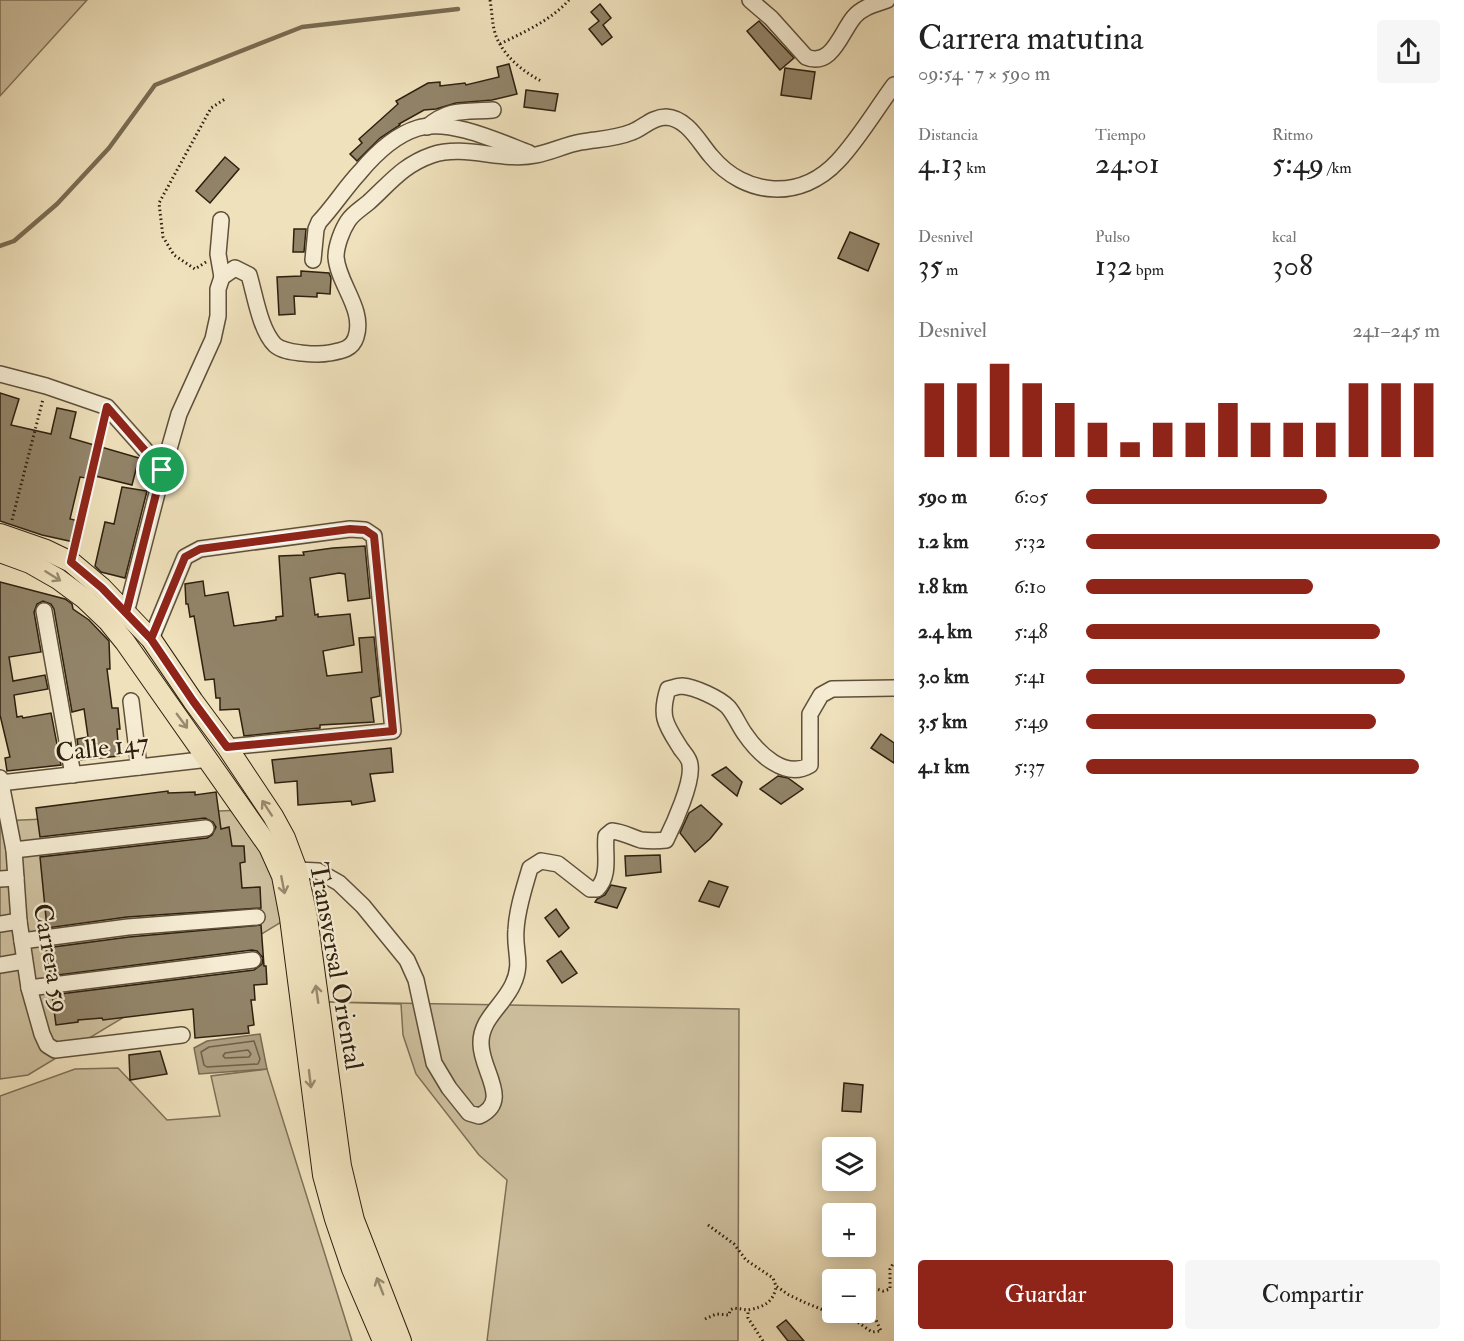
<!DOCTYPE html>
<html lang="es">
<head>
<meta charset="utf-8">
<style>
	body { margin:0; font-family:"IM FELL Double Pica",serif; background:#f6f6f6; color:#222; height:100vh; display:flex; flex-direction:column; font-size:22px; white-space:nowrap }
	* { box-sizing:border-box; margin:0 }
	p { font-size:20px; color:#767676 }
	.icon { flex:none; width:33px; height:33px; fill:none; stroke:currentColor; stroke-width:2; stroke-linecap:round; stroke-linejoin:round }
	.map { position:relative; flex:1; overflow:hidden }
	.sheet { display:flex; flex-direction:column; background:#fff; width:570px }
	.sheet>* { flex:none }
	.tools { position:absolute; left:822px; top:1137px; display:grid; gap:12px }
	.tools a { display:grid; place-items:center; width:54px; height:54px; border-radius:6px; background:#fff; box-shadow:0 3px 15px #0003; font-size:30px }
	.pin { position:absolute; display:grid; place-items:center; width:51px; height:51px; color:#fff; margin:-26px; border:3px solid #fff; border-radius:50%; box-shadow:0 2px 6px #0007 }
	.round { display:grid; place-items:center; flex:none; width:63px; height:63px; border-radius:6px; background:#f6f6f6 }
	.head { display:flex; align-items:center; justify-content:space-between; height:102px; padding:0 24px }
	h1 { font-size:33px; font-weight:600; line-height:45px }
	.metrics { display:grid; grid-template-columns:repeat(3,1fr); gap:9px; height:102px; padding:6px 24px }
	.metrics div { display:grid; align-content:center }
	.metrics b { font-size:30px; font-weight:600 }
	.metrics small { font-size:16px; font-weight:400 }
	.metrics p { font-size:16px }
	.chart { height:168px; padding:12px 24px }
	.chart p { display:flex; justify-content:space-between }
	.chart svg { width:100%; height:108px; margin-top:6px; stroke:#8f2418; stroke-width:6 }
	.action { display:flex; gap:12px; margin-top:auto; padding:12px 24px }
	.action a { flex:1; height:69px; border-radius:6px; background:#8f2418; color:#fff; font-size:24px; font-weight:600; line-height:69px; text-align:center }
	.action a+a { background:#f6f6f6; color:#222 }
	ul { padding:0 24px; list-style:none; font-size:20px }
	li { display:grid; grid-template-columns:96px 72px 1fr; align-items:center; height:45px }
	li i { height:15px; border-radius:8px; background:#8f2418 }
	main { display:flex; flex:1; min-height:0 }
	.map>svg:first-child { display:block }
	.green { fill:#cec09f; stroke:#7e7057; stroke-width:1.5 }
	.water { fill:#ad9f81; stroke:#7a6c53; stroke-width:1.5 }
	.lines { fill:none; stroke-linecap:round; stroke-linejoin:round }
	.shore { stroke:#6e6048; stroke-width:1.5 }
	.stream { stroke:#7a6c53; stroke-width:4.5 }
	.building { fill:#928469; stroke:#2e200f; stroke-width:1.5 }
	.minor-casing { stroke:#5e503a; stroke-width:18 }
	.major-casing { stroke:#2e200f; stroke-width:22 }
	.path { stroke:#2e200f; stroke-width:3; stroke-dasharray:1.5 3; stroke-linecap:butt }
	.minor { stroke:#f5ecd3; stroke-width:15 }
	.major { stroke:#efe1bc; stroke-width:20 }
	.oneway { stroke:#988a6e }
	.route-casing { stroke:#fff; stroke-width:12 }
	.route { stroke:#8f2418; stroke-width:8 }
	.labels { text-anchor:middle; stroke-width:4.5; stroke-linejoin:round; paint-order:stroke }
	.street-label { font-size:26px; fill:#2e200f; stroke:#f5ecd3 }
</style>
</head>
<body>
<main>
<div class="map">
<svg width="894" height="1341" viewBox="0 0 894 1341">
	<rect width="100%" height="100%" fill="#efe1bc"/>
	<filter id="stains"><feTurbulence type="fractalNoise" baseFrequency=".00333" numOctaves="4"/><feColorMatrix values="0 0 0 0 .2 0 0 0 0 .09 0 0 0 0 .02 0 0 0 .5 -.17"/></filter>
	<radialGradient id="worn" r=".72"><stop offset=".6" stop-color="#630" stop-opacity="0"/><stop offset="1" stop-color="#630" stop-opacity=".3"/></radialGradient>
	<g class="green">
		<path d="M0,0H87L0,96Z"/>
		<path d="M241,810L279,877L288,918L28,1075L0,1079V821Z"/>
		<path d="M328,1002L739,1009L738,1341H487L507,1180L479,1155L416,1074L403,1035L401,1004Z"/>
		<path d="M118,1068L167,1120L220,1116L211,1076L267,1069L352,1341H0V1096L75,1069Z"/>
	</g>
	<path class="water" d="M260,1034L267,1069L199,1074L194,1048L207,1041Z"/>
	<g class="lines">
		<g class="shore">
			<path d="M254,1041L260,1059L258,1064L207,1067L204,1065L201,1052L209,1047Z"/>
			<path d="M248,1050L251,1054L249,1057L225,1058L223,1056L225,1053Z"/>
		</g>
		<path class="stream" d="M0,246L14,241L57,204L109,148L155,85L302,27L458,9"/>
	</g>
	<g class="building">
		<path d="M600,4L611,18L603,25L612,37L602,45L589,29L599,21L591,12Z"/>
		<path d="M759,21L794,58L780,70L747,31Z"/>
		<path d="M509,64L517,94L492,100L456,103L436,109L424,110L399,124L400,125L380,138L357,161L350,154L362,143L359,139L398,104L396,101L428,83L440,82V86L465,83L466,85L499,77L497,67Z"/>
		<path d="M785,68L815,72L811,99L781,95Z"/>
		<path d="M526,90L558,94L555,111L524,107Z"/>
		<path d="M225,157L239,169L210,203L196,191Z"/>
		<path d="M294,229H306L304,252H293Z"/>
		<path d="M850,232L879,244L868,271L838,258Z"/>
		<path d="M301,271L329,273L331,278L330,294L317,293V297L294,296L295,314L279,315L277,277L301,276Z"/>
		<path d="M0,393L19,399L11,425L51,434L57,408L76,412L70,438L139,458L132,485L87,474L86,478L80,477L70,519L79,521L74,542L42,535L0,521Z"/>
		<path d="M122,487L147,491L125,578L101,572L95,566L105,522L114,524Z"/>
		<path d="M365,546L370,598L348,601L345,574L339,573L310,578L315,615L318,614V617L350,614L354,645L323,651L327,676L362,672L359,638L374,637L380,696L371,698L374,722L320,725V728L308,729L244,736L239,709L220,710V698H216L214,679L205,680L194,616L190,617L188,604H186L185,584L203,581L205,596L228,592L234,626L276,620V617L283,616L279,556L304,555L303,552L333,548Z"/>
		<path d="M0,582L65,599L72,604L73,609L89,620L109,641L110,669H107L112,708H118L120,729H117L119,756L80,760L77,739L88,737L84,709L72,712L54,609L51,604L43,601L37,604L34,612L41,652L9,657L13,681L45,675L48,689L14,695L17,717L22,716L23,718L51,713L61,765L7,771L5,758L10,757L0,715Z"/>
		<path d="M881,734L894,743V763L871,748Z"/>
		<path d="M391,748L393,772L370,774L375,801L352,805L351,801L298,805L297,781L275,783L272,760Z"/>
		<path d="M726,767L742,782L737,796L712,775Z"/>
		<path d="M778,776L788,778L803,789L781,804L760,789Z"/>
		<path d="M168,791V793L195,792V795L216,792L221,829L229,827L232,846H244L245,862L240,863L242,888L260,887L261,908L127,917L47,928L40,857L207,838L212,835L216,827L213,822L205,818L40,837L36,808Z"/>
		<path d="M701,805L722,824L710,839L695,852L680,833L689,813Z"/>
		<path d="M660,855L661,872L626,876L625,856Z"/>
		<path d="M709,881L728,887L719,907L699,901Z"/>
		<path d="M611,885L626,888L617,908L595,902L597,899L605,895Z"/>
		<path d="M556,909L569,928L559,937L545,918Z"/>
		<path d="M261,925L264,966H266L267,984L254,985L255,1000H251L254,1025L248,1026L249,1033L195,1038L193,1009L103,1020L102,1018L78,1020V1022L56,1025L52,995L254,970L262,964L263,958L257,951L252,950L50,976L49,964H47L46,948L129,937Z"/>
		<path d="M561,951L577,973L562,983L547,961Z"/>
		<path d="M160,1051L167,1074L130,1080L129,1055Z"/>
		<path d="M844,1083L863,1085L861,1112L842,1111Z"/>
		<path d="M786,1320L804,1341H788L777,1327Z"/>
	</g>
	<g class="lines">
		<defs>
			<g id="minor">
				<path d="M750,0L771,18L806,57C832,68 841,32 854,17C862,7 876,4 887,0"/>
				<path d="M427,127C449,108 465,112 493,110"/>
				<path d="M221,220L218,254L222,277"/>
				<path d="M313,260L316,229L319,222C334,206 345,188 360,172C375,154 395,135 418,128C449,118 500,142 529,153"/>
				<path d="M0,374L46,386L107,407L163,470"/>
				<path d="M44,611L73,775"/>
				<path d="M126,613L163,470L179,414L213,339L218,316V289L222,277L235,268L249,275C255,295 260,330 275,345C282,351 293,352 301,353C311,354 320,355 329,353C340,351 352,350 356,337C365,309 338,284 336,257C336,246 342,230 348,221C353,213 362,208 369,202C390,183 403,165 432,155C465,144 502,162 536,155C551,152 565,145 581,142C598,139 615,139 632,132C643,128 652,117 666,117C687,118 699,142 711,156C745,197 801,201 838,161C858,140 877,108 894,85"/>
				<path d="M151,639L185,557L200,549L350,529L365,530L374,536L393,731L227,747"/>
				<path d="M131,701L139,767"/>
				<path d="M0,778L14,850L19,921L29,988L42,1034L47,1045L55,1050L182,1035"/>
				<path d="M0,783L209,759"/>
				<path d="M14,850L206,828"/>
				<path d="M297,870L318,871L339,883L363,906L407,960L416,980L434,1063L449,1088L469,1113L479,1116C512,1101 481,1071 481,1044C480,1019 504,1005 513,984C523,963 514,951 516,930C517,909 524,889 530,868L541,861L558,864L590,889H597C611,875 604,853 606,836L612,831C623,832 631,837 641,840C650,841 658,841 666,840C674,824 693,782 690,765C690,759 684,753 681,749C666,725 659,717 668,689C673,688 678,686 682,686C695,687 719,698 728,707C735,715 739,726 745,734C758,753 785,780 810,765V714L821,695L832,689L894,688"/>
				<path d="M0,879L16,878"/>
				<path d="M0,924L19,921"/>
				<path d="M22,941L128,927L257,917"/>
				<path d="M0,965L24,961"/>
				<path d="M29,988L253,960"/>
			</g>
			<g id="major">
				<path d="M0,534L46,550L71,562L102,588L151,639L193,701L227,747L273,816L285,838L297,870L307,917L341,1166L354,1220L401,1341"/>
				<path d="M0,552L30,563L58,579L85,599L108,621L125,642L269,847L282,876L290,918L323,1175L335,1219L352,1269L383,1341"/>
			</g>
		</defs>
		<use href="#minor" class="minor-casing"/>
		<use href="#major" class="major-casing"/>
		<g class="path">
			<path d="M490,0C492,11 492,23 495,33C502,55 522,71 541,81"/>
			<path d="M500,44C524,32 550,21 569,0"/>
			<path d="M206,262L195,269L174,255L163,237L159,203L211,108L225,99"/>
			<path d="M12,520L43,399"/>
			<path d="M75,545L103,423"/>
			<path d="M708,1225L734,1244L746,1260L773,1278L776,1286"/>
			<path d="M705,1319L716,1314L729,1315L730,1310L734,1308L748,1310"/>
			<path d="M763,1341L748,1318V1310C764,1307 774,1302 776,1286L789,1295L806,1303L838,1316L850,1317L872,1332L881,1331L869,1304L870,1287L883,1291L890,1289V1269L894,1262"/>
		</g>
		<use href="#minor" class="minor"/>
		<use href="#major" class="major"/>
	</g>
	<defs><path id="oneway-shaft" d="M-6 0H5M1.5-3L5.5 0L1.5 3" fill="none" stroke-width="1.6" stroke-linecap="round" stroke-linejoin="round" transform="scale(1.5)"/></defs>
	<g class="oneway">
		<use href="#oneway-shaft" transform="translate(53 576) rotate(32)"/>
		<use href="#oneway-shaft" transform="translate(182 721) rotate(54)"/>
		<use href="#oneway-shaft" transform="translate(267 808) rotate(-123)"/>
		<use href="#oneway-shaft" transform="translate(283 885) rotate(79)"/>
		<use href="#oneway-shaft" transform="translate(317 994) rotate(-98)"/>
		<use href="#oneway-shaft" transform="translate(310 1079) rotate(83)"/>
		<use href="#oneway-shaft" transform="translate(380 1286) rotate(-111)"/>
	</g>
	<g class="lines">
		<defs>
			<path id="route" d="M162,470L126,613L151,639L185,557L200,549L350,529L365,530L374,536L393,731L227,747L193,701L151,639L102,588L71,562L107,407L162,470"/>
		</defs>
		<use href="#route" class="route-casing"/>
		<use href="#route" class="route"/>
	</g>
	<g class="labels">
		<g class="street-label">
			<text transform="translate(102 747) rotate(-7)" y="9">Calle 147</text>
			<text transform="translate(52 958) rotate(80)" y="9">Carrera 59</text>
			<text transform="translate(337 966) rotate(80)" y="9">Transversal Oriental</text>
		</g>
	</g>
	<rect width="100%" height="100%" filter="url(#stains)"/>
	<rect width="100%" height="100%" fill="url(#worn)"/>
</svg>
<div class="tools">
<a><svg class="icon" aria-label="layers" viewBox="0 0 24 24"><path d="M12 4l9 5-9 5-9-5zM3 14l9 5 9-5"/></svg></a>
<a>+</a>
<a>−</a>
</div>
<div class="pin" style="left:162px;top:470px;background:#1e9e55"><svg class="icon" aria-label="arrive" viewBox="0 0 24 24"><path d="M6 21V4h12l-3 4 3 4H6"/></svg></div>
</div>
<section class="sheet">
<div class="head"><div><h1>Carrera matutina</h1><p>09:54 · 7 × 590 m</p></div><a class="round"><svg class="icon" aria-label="share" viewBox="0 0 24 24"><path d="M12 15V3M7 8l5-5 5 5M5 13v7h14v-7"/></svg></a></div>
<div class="metrics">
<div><p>Distancia</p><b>4.13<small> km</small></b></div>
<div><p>Tiempo</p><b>24:01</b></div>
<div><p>Ritmo</p><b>5:49<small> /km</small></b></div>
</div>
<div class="metrics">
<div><p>Desnivel</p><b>35<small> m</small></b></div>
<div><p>Pulso</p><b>132<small> bpm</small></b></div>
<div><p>kcal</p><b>308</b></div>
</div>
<div class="chart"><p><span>Desnivel</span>241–245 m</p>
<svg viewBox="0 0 160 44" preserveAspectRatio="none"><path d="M5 44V14M15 44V14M25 44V6M35 44V14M45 44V22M55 44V30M65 44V38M75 44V30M85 44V30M95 44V22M105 44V30M115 44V30M125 44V30M135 44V14M145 44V14M155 44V14"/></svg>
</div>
<ul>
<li><b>590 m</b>6:05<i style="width:68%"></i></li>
<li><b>1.2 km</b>5:32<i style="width:100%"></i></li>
<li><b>1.8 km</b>6:10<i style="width:64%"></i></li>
<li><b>2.4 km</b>5:48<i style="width:83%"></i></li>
<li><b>3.0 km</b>5:41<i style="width:90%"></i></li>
<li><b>3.5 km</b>5:49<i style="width:82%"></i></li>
<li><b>4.1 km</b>5:37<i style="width:94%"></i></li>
</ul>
<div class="action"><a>Guardar</a><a>Compartir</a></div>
</section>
</main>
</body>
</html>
